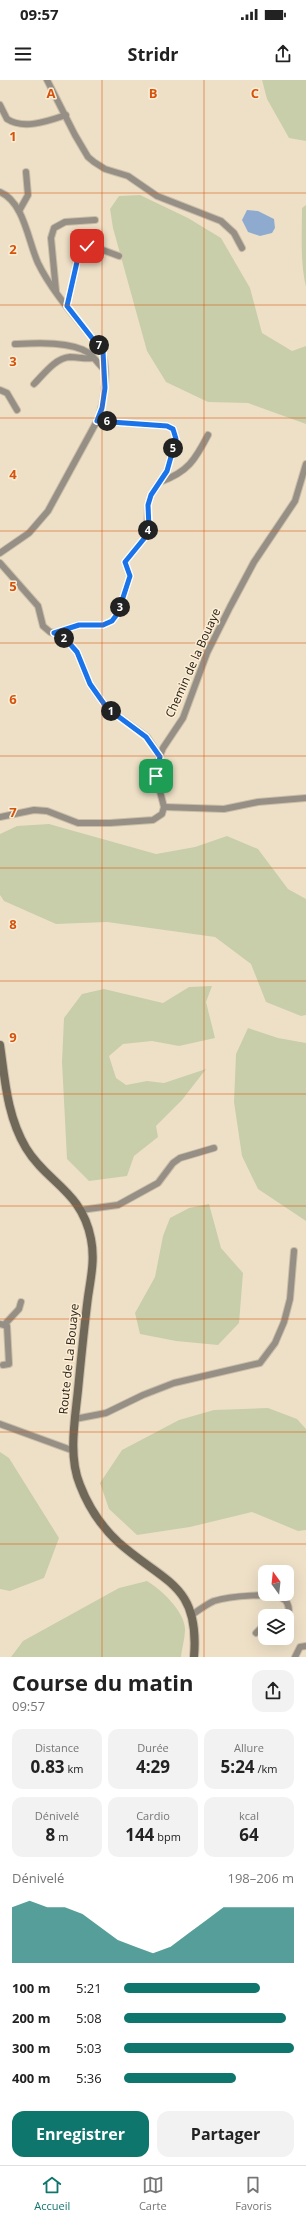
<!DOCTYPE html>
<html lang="fr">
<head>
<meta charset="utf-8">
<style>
	body { margin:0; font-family:"Open Sans",sans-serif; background:#f2f2f2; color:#222; height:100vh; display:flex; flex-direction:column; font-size:15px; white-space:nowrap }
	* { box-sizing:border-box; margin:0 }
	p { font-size:13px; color:#767676 }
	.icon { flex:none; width:22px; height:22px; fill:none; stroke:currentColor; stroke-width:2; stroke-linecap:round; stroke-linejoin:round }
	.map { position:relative; height:1577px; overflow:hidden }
	.side { display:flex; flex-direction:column; background:#fff; flex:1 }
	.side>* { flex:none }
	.needle { width:26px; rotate:345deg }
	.fabs { position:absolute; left:258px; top:1485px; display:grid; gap:8px }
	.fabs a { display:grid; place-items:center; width:36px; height:36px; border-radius:8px; background:#fff; box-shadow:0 4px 16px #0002; font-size:20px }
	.pin { position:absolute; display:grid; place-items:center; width:34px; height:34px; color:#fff; margin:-17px; border-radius:8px; box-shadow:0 2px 6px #0006 }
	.km { position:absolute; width:20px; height:20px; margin:-10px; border-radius:50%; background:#222; color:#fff; font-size:11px; line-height:20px; text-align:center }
	.round { display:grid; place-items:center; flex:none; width:42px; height:42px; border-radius:12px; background:#f2f2f2 }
	.head { display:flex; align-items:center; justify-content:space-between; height:68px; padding:0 12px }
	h1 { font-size:22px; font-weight:700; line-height:30px }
	.figures { display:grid; grid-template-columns:repeat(3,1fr); gap:6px; height:68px; padding:4px 12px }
	.figures div { display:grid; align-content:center; border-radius:10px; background:#f2f2f2; text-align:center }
	.figures b { font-size:17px; font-weight:700 }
	.figures small { font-size:11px; font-weight:400 }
	.figures p { font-size:11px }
	.chart { height:112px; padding:8px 12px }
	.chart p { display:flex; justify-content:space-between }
	.chart svg { width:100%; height:72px; margin-top:4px; fill:#0f766e; opacity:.7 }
	.cta { display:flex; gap:8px; margin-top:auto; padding:8px 12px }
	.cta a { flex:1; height:46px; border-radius:12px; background:#0f766e; color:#fff; font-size:16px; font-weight:700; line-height:46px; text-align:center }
	.cta a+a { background:#f2f2f2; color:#222 }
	ul { padding:0 12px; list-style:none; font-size:13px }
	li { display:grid; grid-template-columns:64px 48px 1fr; align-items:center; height:30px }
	li i { height:10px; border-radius:5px; background:#0f766e }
	.status { display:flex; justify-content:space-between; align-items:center; height:28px; padding:0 20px; background:#fff; direction:ltr }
	.status svg { height:11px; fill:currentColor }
	header { display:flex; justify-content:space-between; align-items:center; height:52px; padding:0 12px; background:#fff; font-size:18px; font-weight:700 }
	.dock { display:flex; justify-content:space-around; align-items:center; height:56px; border-top:1px solid #e0e0e0; background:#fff; font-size:11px; color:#767676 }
	.dock a { display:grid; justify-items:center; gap:2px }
	.dock .current { color:#0f766e }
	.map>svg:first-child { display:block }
	.green { fill:#c8cea9 }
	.water { fill:#8eabcf }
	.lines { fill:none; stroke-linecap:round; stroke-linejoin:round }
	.minor-casing { stroke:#cabda7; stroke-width:8 }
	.secondary-casing { stroke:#cabda7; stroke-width:10 }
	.minor { stroke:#958f85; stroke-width:6 }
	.secondary { stroke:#706859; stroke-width:8 }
	.route-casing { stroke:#fff; stroke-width:8 }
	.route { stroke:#1a73e8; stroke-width:5 }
	.grid { fill:none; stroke:#d4530d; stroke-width:1; stroke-opacity:0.55 }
	.labels { text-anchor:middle; stroke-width:3; stroke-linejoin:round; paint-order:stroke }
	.street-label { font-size:12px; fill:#252016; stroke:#fcedd4 }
	.grid-label { font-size:13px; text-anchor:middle; font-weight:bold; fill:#d4530d; stroke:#fcedd4; stroke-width:3; stroke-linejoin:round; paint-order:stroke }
</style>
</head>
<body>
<div class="status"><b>09:57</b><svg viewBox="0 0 49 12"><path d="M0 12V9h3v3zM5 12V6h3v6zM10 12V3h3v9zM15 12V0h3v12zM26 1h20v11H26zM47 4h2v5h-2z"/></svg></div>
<header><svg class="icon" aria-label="menu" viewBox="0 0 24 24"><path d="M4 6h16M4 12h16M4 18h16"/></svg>Stridr<svg class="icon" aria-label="share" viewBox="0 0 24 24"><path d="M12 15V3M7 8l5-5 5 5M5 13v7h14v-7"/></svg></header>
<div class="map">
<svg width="306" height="1577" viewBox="0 0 306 1577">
	<rect width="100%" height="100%" fill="#eee0c7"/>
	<g class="green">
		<path d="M262,0H306V61L289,58L267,19Z"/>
		<path d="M140,115L188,138L221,158L250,208L262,253L292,271L306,266V344L248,323L208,322L166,302L147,271L113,148L110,129L119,116Z"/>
		<path d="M306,125V207C300,182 302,154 302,128Z"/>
		<path d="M49,744L156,774L195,767L227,756L258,769L288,809L306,819V935L301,936L266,922L251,884L215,857L107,842L56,844L4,821L0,815V754L17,746Z"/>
		<path d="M212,906L206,922L215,958L179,966L152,961L123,964L109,976L116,998L126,1005L147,1001L164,1003L206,989L182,1020L156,1046L158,1057L134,1076L127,1096L89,1101L67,1079L62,982L64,938L82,914L104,909L163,923L189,907Z"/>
		<path d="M248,948L278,958L306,963V1141L258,1109L242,1076L234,1022L236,974Z"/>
		<path d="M209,1124L221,1168L243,1193L239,1243L218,1265L176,1261L140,1254L135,1233L155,1197L163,1156L170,1138L189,1128Z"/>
		<path d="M268,1328L297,1339L306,1349V1450L298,1451L252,1432L190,1447L137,1455L109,1429L100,1403L122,1370L179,1340L214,1330Z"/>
		<path d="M0,1372L9,1378L59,1458L44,1498L10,1511L0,1509Z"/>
		<path d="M147,1501C161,1509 185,1532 185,1549C185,1558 182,1568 181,1577H11L23,1561L119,1508Z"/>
	</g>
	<path class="water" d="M247,130L258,131L274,139L275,148L272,153L260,156L248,152L242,140Z"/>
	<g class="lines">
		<defs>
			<g id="minor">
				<path d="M47,0L75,55L88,77L94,82L105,89L128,96L157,116L221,141L234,153L242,168"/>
				<path d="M0,25L7,39C24,50 48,41 66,35"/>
				<path d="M0,112C24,122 28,161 38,183C53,214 80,242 101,269C109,287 105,322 97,341L48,431L29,453L0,473"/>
				<path d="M19,131L28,115L26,92"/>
				<path d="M56,211L51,158L54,148L65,142L95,140"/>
				<path d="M67,226L79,173L82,168L92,166L119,176"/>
				<path d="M15,264C36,263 71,261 89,273C94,277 99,285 104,289"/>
				<path d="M34,304C44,294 55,278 70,277C78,277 85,279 93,278"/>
				<path d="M0,310L7,313L17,330"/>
				<path d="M160,402C188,392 195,380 208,355"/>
				<path d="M0,483L38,526L43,546L50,552L62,555L77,572L90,604L107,628L147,657L160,677"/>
				<path d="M54,553L79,545H103L112,541L118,533L130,496L125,482L147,455L148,425L151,415L167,391L176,359L173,349L167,346L97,341"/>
				<path d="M164,727L224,729L258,722L306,718"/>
				<path d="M0,737L34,730L47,731L78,743H110L153,740L162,734L164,727L156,696V686L163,668L183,638L207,573L230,527L254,482L295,421L306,384"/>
				<path d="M81,1130L118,1125L158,1103L173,1083L180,1078L214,1068"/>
				<path d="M0,1244L7,1246L9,1284L3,1285"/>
				<path d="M5,1244L19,1229L21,1222"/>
				<path d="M75,1339L106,1333L143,1315L174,1303L260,1283L275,1263L284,1242L290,1219L294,1171"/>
				<path d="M0,1344L74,1371"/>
				<path d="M193,1534C199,1530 207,1524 214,1521C227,1517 275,1511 285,1520C289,1524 289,1529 289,1535L284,1536"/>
				<path d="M256,1553L265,1544"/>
				<path d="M295,1577L300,1567L306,1566"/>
			</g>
			<path id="secondary" d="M0,965C5,1000 7,1036 26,1068C47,1103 82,1111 91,1159C95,1179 91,1197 88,1217C84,1248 81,1279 78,1310C75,1340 68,1376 80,1405C88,1426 102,1447 118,1462C164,1503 200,1504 194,1577"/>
		</defs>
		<use href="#minor" class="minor-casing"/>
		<use href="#secondary" class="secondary-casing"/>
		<use href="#minor" class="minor"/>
		<use href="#secondary" class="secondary"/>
	</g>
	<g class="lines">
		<defs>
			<path id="route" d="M87,166L79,173L67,226L103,272L105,308L102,328L97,341L167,346L173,349L176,359L167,391L151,415L148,425L149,448L147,455L125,482L130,496L118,533L112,541L103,545H79L54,553L62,555L77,572L90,604L107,628L146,657L160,677L156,696"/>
		</defs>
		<use href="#route" class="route-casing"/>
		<use href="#route" class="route"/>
	</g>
	<path class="grid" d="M102,0V1577M204,0V1577M0,113H306M0,225H306M0,338H306M0,451H306M0,563H306M0,676H306M0,788H306M0,901H306M0,1014H306M0,1126H306M0,1239H306M0,1352H306M0,1464H306"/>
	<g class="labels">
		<g class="street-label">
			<text transform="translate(193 583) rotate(-66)" y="4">Chemin de la Bouaye</text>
			<text transform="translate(69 1279) rotate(-84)" y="4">Route de La Bouaye</text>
		</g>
	</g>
	<g class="grid-label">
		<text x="51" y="18">A</text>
		<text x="153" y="18">B</text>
		<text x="255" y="18">C</text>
		<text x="13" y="61">1</text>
		<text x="13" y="174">2</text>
		<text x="13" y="286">3</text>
		<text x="13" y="399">4</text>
		<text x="13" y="511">5</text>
		<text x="13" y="624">6</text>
		<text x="13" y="737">7</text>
		<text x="13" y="849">8</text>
		<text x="13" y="962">9</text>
	</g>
</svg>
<div class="fabs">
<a><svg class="needle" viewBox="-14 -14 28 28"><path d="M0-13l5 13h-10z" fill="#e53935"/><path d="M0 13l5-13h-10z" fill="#767676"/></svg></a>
<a><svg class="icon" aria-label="layers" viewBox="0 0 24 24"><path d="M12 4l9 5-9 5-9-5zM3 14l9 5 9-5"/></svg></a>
</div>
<div class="pin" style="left:156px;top:696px;background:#1e9e55"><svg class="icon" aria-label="arrive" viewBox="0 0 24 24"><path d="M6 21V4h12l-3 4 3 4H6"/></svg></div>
<div class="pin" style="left:87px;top:166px;background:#d93025"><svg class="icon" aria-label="check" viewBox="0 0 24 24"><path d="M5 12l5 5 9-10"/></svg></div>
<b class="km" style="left:111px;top:631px">1</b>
<b class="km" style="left:64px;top:558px">2</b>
<b class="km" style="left:120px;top:527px">3</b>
<b class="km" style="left:148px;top:450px">4</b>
<b class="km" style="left:173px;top:368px">5</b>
<b class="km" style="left:107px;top:341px">6</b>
<b class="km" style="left:99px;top:265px">7</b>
</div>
<section class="side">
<div class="head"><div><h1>Course du matin</h1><p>09:57</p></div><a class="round"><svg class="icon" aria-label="share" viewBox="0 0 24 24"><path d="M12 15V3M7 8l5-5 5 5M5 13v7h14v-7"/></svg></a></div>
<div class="figures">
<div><p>Distance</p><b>0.83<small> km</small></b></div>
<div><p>Durée</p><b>4:29</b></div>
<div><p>Allure</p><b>5:24<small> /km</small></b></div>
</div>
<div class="figures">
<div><p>Dénivelé</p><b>8<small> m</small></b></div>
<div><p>Cardio</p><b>144<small> bpm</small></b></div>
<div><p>kcal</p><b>64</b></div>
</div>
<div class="chart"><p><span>Dénivelé</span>198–206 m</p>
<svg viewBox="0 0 160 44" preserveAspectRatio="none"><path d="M0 44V10L10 6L20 10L30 10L40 14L50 22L60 30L70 34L80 38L90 34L100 26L110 18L120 10L130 10L140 10L150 10L160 10V44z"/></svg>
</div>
<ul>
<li><b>100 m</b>5:21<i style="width:80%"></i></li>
<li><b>200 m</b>5:08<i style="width:95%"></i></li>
<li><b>300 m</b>5:03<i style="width:100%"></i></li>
<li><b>400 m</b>5:36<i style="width:66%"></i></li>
</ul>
<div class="cta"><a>Enregistrer</a><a>Partager</a></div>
</section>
<nav class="dock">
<a class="current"><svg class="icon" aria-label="home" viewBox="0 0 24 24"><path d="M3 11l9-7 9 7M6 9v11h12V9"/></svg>Accueil</a>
<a><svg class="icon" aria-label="map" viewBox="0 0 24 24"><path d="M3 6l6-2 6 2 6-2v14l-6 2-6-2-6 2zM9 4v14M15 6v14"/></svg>Carte</a>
<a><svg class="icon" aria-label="saved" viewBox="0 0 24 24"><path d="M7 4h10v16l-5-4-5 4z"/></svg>Favoris</a>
</nav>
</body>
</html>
